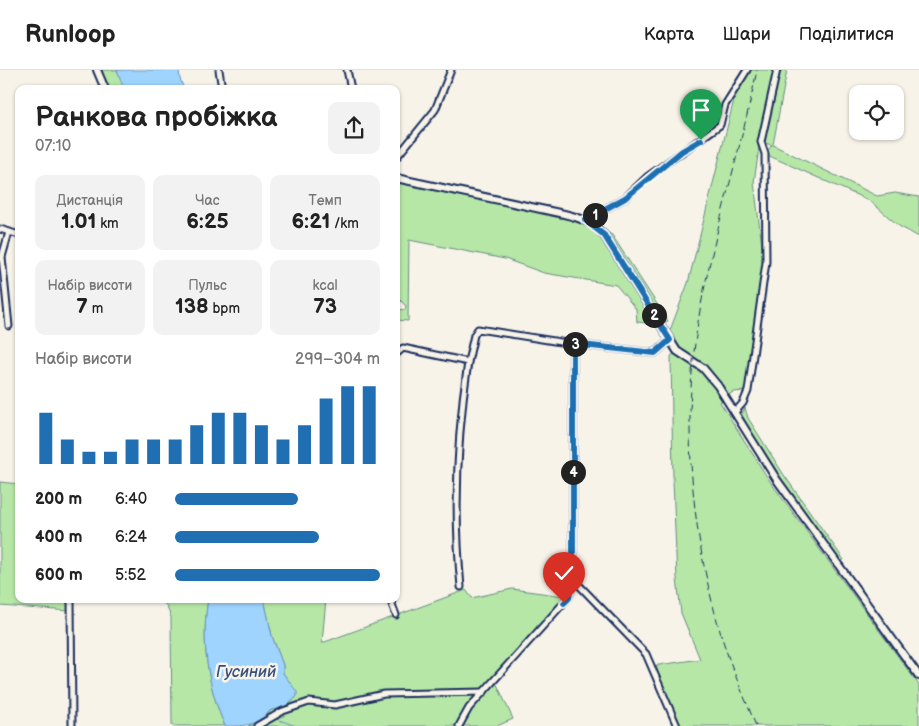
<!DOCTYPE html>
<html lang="uk">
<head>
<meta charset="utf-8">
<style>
	body { margin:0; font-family:"Balsamiq Sans",sans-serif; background:#f2f2f2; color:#222; height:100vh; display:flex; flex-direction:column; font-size:19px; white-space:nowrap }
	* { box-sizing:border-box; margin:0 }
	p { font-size:16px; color:#767676 }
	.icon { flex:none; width:28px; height:28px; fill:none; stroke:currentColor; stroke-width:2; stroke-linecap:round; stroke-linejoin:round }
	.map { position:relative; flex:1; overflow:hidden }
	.details { position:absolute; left:15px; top:15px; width:385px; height:518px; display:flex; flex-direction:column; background:#fff; border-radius:10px; box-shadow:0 1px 4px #0004 }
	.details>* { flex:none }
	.controls { position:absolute; left:849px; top:15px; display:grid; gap:10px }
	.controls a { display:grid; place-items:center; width:55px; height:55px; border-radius:10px; background:#fff; box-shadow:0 1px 4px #0004; font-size:25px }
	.pin { position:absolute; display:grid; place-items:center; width:42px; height:42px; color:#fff; margin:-51px -21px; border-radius:50% 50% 50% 0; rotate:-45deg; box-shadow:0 0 5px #0007 }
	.pin .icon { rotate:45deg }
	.km { position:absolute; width:25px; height:25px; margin:-12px; border-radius:50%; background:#222; color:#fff; font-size:14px; line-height:25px; text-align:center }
	.round { display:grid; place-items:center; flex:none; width:52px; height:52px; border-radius:10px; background:#f2f2f2 }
	.overview { display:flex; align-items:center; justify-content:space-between; height:85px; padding:0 20px }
	h1 { font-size:28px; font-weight:600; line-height:38px }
	.stats { display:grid; grid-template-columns:repeat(3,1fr); gap:8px; height:85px; padding:5px 20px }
	.stats div { display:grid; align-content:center; border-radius:10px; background:#f2f2f2; text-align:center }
	.stats b { font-size:21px; font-weight:600 }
	.stats small { font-size:14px; font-weight:400 }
	.stats p { font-size:14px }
	.chart { height:140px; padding:10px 20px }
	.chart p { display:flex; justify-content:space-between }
	.chart svg { width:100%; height:90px; margin-top:5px; stroke:#1f6fb2; stroke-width:6 }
	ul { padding:0 20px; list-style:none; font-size:16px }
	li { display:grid; grid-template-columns:80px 60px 1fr; align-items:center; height:38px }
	li i { height:12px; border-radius:6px; background:#1f6fb2 }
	header { display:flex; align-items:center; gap:30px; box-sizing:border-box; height:70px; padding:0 25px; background:#fff; border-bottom:1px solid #e0e0e0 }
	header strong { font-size:24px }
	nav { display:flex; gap:28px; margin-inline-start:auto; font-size:18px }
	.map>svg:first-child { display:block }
	.green { fill:#b6e7a7; stroke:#688b82 }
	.water { fill:#9ed4fd; stroke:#6a92bd }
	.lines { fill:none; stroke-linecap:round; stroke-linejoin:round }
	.stream { stroke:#6a92bd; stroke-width:1 }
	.minor-casing { stroke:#1b2f5e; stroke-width:9 }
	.major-casing { stroke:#1b2f5e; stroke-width:10 }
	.minor { stroke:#f7f3e8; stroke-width:5 }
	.major { stroke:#f7f3e8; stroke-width:6 }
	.rail { stroke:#1b2f5e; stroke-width:1; stroke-dasharray:8 4; stroke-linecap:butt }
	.route-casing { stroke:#fff; stroke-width:10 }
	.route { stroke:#1f6fb2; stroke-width:6 }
	.labels { text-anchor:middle; stroke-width:5; stroke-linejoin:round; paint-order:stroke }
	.water-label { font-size:16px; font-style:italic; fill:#35507e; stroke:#f7f3e8 }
</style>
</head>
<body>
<header>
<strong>Runloop</strong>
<nav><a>Карта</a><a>Шари</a><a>Поділитися</a></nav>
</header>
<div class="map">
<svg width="919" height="656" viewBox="0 0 919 656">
	<rect width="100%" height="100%" fill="#f7f3e8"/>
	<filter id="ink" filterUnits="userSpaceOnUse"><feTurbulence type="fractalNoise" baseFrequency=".02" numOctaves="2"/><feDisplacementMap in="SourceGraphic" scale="10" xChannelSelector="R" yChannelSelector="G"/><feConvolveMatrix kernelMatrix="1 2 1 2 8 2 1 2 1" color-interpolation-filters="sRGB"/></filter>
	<g filter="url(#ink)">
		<g class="green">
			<path d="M97,0H124L131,19H105Z"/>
			<path d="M749,0H787L773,75L877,126L895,123L919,127V167L899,156L870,131L765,84L772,75L760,72L754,112L764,192L746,321L733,322L720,332L769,410L919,615V656H677L652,596L700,589L681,543L677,509L673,410L671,286L680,280L669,263L688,213L737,18Z"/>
			<path d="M396,113L430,117L584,153L600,167L655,254L637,252L636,239L616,215L544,203L505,189L409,170L408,251L396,250V239L405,240L406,236L396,226Z"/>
			<path d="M607,162L612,165L668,251L660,254L608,172Z"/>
			<path d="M745,338L748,348L784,405L844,490L840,491L780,407L741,346Z"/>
			<path d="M0,412L19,414V529H71L70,541L0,536Z"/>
			<path d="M512,519L564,526V533L495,610L513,649L497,656H248L265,648L271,640C281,639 290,635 297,626L283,603V595L272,566L264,529H326L322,573L466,520L472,528Z"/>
			<path d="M159,529H208C201,572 207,615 225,656H172L171,547L166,535Z"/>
		</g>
		<g class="water">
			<path d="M117,0H179L180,9L184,19H124Z"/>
			<path d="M208,529H264L272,566L283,595V603L297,622V626C290,635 281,639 271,640C255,656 247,656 225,656C207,615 201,572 208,529Z"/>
		</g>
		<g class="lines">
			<path class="stream" d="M276,649L296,656"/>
			<defs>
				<g id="minor">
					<path d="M219,0L222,19"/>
					<path d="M347,0L351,19"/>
					<path d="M396,88L435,40L451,0"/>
					<path d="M585,150L625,128L647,107L720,55L725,35L747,0"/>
					<path d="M0,159L19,165"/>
					<path d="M9,162L2,187L9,256"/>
					<path d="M396,284L403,278L468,292L474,265L478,259L573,274L655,283L670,270"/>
					<path d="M735,342L743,333L748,321L766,192L765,84L761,72L777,0"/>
					<path d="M573,509L646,584L677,656"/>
					<path d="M461,517C454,443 457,365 468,292"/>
					<path d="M71,529L72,656"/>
					<path d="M390,529L396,545"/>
					<path d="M257,656L283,641L309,632L335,635L384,624L484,622"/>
					<path d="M459,656L469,638L569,527L573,509V274"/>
				</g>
				<g id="major">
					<path d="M97,0L105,19"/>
					<path d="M396,108L564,144C581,148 592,152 604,165L677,281L703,298L718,316L777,410L919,606"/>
				</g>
			</defs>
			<use href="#minor" class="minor-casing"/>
			<use href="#major" class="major-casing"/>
			<use href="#minor" class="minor"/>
			<use href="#major" class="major"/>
			<path class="rail" d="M756,656C745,628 732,600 723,571C690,464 680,346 701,235C716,156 741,79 757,0"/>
		</g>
	</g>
	<g class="lines" filter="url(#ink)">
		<defs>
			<path id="route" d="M564,533L569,528L573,509V274L655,283L670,270L604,165L585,150L625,128L682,81L701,70"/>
		</defs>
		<use href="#route" class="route-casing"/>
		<use href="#route" class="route"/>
	</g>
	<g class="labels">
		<g class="water-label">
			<text x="246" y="607">Гусиний</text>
		</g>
	</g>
</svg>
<div class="controls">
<a><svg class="icon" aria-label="locate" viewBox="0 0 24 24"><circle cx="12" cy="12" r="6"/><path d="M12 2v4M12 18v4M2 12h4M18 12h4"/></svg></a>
</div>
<div class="pin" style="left:701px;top:70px;background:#1e9e55"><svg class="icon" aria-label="arrive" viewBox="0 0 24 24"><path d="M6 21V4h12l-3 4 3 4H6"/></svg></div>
<div class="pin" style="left:564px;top:533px;background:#d93025"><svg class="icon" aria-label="check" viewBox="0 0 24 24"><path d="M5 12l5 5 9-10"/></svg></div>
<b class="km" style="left:595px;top:145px">1</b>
<b class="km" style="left:654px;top:245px">2</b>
<b class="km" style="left:575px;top:274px">3</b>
<b class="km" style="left:573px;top:402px">4</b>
<section class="details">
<div class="overview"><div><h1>Ранкова пробіжка</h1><p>07:10</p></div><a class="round"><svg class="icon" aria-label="share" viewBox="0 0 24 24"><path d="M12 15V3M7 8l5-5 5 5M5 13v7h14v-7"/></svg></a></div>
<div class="stats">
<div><p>Дистанція</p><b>1.01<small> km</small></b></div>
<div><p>Час</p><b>6:25</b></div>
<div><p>Темп</p><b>6:21<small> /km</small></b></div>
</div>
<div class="stats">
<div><p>Набір висоти</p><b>7<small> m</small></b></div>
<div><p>Пульс</p><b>138<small> bpm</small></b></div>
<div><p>kcal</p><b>73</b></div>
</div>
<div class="chart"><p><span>Набір висоти</span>299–304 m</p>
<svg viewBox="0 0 160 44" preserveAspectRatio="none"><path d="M5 44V19M15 44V32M25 44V38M35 44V38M45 44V32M55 44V32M65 44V32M75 44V25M85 44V19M95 44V19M105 44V25M115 44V32M125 44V25M135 44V12M145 44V6M155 44V6"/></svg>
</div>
<ul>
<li><b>200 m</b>6:40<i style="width:60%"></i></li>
<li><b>400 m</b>6:24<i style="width:70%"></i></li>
<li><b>600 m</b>5:52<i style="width:100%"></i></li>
</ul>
</section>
</div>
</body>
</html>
